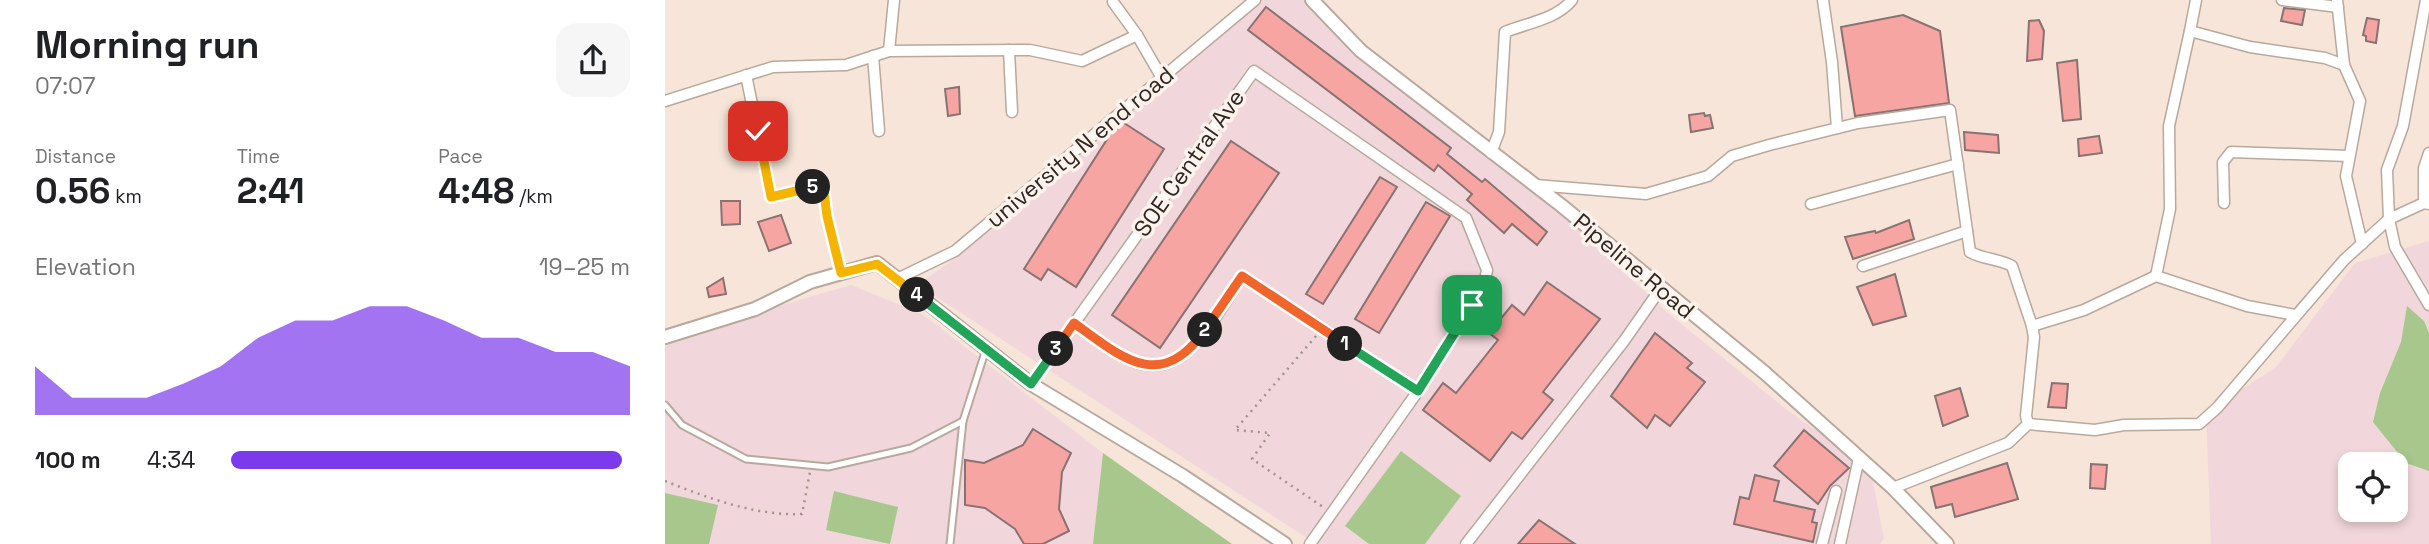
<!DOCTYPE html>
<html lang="en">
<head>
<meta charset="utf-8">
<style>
	body { margin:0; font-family:"Space Grotesk",sans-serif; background:#f6f6f6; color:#202124; height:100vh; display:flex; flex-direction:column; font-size:26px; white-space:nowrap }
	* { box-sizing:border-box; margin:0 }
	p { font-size:23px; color:#757577 }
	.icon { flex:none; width:38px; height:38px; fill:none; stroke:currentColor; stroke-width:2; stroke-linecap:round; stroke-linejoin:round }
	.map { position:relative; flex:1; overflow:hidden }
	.details { display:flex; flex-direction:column; background:#fff; width:665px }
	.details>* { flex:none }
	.controls { position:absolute; left:1673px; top:452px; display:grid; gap:14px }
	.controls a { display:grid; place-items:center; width:70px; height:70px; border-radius:14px; background:#fff; box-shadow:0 4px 10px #0003; font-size:35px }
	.pin { position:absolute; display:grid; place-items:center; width:60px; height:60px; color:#fff; margin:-30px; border-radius:14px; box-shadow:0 4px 10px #0006 }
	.km { position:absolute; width:35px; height:35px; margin:-18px; border-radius:50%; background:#222; color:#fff; font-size:19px; line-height:35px; text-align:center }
	.round { display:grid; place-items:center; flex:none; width:74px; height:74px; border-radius:21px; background:#f6f6f6 }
	.head { display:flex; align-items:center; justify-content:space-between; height:119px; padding:0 35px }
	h1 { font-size:38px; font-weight:700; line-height:52px }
	.metrics { display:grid; grid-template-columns:repeat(3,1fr); gap:10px; height:119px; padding:7px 35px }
	.metrics div { display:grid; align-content:center }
	.metrics b { font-size:35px; font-weight:700 }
	.metrics small { font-size:19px; font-weight:400 }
	.metrics p { font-size:19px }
	.chart { height:196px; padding:14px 35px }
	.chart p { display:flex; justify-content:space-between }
	.chart svg { width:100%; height:126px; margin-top:7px; fill:#7c3aed; opacity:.7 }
	ul { padding:0 35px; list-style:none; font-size:23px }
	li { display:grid; grid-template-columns:112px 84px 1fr; align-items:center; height:52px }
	li i { height:18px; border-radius:9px; background:#7c3aed }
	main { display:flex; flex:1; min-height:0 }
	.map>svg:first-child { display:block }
	.education { fill:#f1d7db; fill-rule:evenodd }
	.green { fill:#a7c78c }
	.building { fill:#f7a5a2; stroke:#887372; stroke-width:2 }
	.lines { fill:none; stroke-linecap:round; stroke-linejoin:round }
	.service-casing { stroke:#b9a89c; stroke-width:9 }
	.minor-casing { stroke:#b9a89c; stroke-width:13 }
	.tertiary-casing { stroke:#b9a89c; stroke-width:16 }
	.path { stroke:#a1948b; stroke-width:2.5; stroke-dasharray:2 5; stroke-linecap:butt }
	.service { stroke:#fff; stroke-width:5 }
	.minor { stroke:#fff; stroke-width:10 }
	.tertiary { stroke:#fff; stroke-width:12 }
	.split-1-casing { stroke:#fff; stroke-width:14 }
	.split-2-casing { stroke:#fff; stroke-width:14 }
	.split-3-casing { stroke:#fff; stroke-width:14 }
	.split-4-casing { stroke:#fff; stroke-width:14 }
	.split-5-casing { stroke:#fff; stroke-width:14 }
	.split-6-casing { stroke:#fff; stroke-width:14 }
	.split-1 { stroke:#22a559; stroke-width:9 }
	.split-2 { stroke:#f0652b; stroke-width:9 }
	.split-3 { stroke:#f0652b; stroke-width:9 }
	.split-4 { stroke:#22a559; stroke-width:9 }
	.split-5 { stroke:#f5b400; stroke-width:9 }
	.split-6 { stroke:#f5b400; stroke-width:9 }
	.labels { text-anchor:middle; stroke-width:7; stroke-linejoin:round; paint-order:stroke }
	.street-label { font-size:23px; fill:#2e2722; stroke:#fef3ec }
</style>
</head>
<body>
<main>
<section class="details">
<div class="head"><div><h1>Morning run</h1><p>07:07</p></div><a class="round"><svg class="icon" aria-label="share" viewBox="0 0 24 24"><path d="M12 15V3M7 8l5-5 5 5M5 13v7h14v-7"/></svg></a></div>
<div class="metrics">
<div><p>Distance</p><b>0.56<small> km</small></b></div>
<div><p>Time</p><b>2:41</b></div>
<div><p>Pace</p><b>4:48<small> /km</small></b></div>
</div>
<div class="chart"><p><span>Elevation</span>19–25 m</p>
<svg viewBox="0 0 160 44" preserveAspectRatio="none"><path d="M0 44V27L10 38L20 38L30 38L40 33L50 27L60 17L70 11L80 11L90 6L100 6L110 11L120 17L130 17L140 22L150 22L160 27V44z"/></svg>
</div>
<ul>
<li><b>100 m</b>4:34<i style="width:98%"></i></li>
</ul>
</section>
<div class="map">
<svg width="1764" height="544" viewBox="0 0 1764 544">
	<rect width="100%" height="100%" fill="#f6e5d8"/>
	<g class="education">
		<path d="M580,0H640L902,220L1003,313L1122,410L1205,467L1219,538L1215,544H651L253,285L300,251L471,104Z"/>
		<path d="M1764,241V544H1546L1541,413L1611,367L1690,263ZM1685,464H1731V509H1685Z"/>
		<path d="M186,285L257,314L438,453L428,544H0V339Z"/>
	</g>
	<g class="green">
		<path d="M1742,306L1759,321L1764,333V471L1741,463L1708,422L1715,393L1736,342Z"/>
		<path d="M736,451L796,496L760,544H704L680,526Z"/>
		<path d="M438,453L567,544H428Z"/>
		<path d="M169,491L233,507L225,544L161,530Z"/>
		<path d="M0,493L53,505L44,544H0Z"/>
	</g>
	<g class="building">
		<path d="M601,7L786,148L782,154L817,182L820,179L882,232L872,245L847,224L839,233L802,200L807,194L773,165L769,171L583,30Z"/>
		<path d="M1619,8L1640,10L1637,25L1616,21Z"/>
		<path d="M1238,15L1275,31L1284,103L1190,116L1176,27Z"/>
		<path d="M1702,18L1714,20L1711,43L1701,41V36L1698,35Z"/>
		<path d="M1374,20L1379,31L1377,59L1362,61L1364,21Z"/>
		<path d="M1412,60L1416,119L1398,121L1392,63Z"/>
		<path d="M294,87L295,114L283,116L280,89Z"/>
		<path d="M1039,113L1040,116L1045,115L1048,128L1026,132L1024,115Z"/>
		<path d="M456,121L499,149L411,287L383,269L376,280L359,269L450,127Z"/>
		<path d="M1299,132L1333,135L1334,153L1300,150Z"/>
		<path d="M1434,136L1437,153L1414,156L1413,139Z"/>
		<path d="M566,141L614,173L495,348L447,315Z"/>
		<path d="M715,177L732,187L658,304L641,294Z"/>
		<path d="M56,201H75V224L57,225Z"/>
		<path d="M761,202L785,216L714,333L690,319Z"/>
		<path d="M116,215L126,243L104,251L93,222Z"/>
		<path d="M1244,220L1249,239L1188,259L1180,237L1210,231L1211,233Z"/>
		<path d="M1230,274L1241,316L1208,325L1192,287Z"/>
		<path d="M58,278L61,294L44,297L42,288Z"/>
		<path d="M882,282L935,319L878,392L888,400L857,439L847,432L825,461L758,410L778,383L791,393L833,340L824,333L847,305L859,315Z"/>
		<path d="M990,333L1027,363L1022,368L1040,382L1005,426L990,415L982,428L946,396Z"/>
		<path d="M1387,383L1403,384L1401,408L1383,407Z"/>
		<path d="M1295,388L1303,416L1278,426L1270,396Z"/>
		<path d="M368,429L406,453L397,472L394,509L404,531L378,544H359L350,529L320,508L300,505V460L319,463L358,445Z"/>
		<path d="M1139,430L1184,468L1165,486L1153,504L1109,466Z"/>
		<path d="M1342,463L1353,499L1290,517L1287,504L1271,508L1266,487Z"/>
		<path d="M1426,464L1442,465L1440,489L1425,488Z"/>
		<path d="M1090,475L1114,481L1109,501L1150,510L1147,522L1152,523L1148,542L1069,524L1075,497L1084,499Z"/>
		<path d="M874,520L910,544H853Z"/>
	</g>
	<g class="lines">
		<defs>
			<g id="service">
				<path d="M0,405L17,425L81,459L163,467L246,448L298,421"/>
				<path d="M285,544L298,421L321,349"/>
			</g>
			<g id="minor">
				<path d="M1158,0L1167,62L1172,128"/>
				<path d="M1531,0L1525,31L1585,47L1660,58L1679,65"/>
				<path d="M1617,0L1673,7"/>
				<path d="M1672,0L1679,65L1695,101L1681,176L1697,244"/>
				<path d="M1761,0L1738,126L1722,170L1724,219L1730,247L1764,305"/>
				<path d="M448,2L472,35L497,78"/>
				<path d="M344,50L347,112"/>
				<path d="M224,51L229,0"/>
				<path d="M208,56L214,131"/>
				<path d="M81,75L106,197L158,185L162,216L176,273"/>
				<path d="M0,101L108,67L181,65L224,51L365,50L417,61L472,35"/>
				<path d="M826,153L834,132L840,32C862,23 892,19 907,0"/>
				<path d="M870,185L981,194L1043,176L1067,156L1104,145L1193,123L1285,110L1305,252C1320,260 1335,259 1347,266L1367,326L1369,337L1361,416L1363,424"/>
				<path d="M1559,203L1558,162L1566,152L1684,156"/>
				<path d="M1759,203V168L1764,153"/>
				<path d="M1146,204L1293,164"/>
				<path d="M1198,266L1302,231"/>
				<path d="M1491,276L1505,209L1504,126L1525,31"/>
				<path d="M232,279L290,251L590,0"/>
				<path d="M409,323C430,338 449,355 473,363C521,380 555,308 577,276L753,391"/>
				<path d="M1367,326L1419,310L1491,276L1582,306L1630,315"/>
				<path d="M366,384L589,71L801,218L822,270L820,280L807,305L753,391L645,544"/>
				<path d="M1228,488L1343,443L1363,424L1430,430L1459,425L1534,424L1552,408L1679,260L1724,219L1759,203L1764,204"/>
				<path d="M801,544L959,341L996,288"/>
				<path d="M1157,544L1171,491"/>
				<path d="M1175,544L1194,458"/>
			</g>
			<g id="tertiary">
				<path d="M647,0L696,51L897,206L1100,373L1228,488L1282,544"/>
				<path d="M0,337L90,309L145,282L212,263L366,384L518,476L620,544"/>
			</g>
		</defs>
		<use href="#service" class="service-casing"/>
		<use href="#minor" class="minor-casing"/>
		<use href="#tertiary" class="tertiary-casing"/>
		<g class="path">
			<path d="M651,336L570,430L605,433L587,459L658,507"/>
			<path d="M0,481C43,498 90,516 137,514L145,472"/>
		</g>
		<use href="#service" class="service"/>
		<use href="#minor" class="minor"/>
		<use href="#tertiary" class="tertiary"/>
	</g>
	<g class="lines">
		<defs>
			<path id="split-1" d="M680,344L753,391L807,305"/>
			<path id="split-2" d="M540,330L577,276L680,344"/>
			<path id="split-3" d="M391,349L409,323C457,358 496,393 540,330"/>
			<path id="split-4" d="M252,295L366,384L391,349"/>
			<path id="split-5" d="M148,187L158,185L162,216L176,273L212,264L252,295"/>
			<path id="split-6" d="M93,131L106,197L148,187"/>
		</defs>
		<use href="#split-1" class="split-1-casing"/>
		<use href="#split-2" class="split-2-casing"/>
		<use href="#split-3" class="split-3-casing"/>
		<use href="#split-4" class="split-4-casing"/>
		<use href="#split-5" class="split-5-casing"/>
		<use href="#split-6" class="split-6-casing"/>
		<use href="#split-1" class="split-1"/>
		<use href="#split-2" class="split-2"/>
		<use href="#split-3" class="split-3"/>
		<use href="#split-4" class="split-4"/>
		<use href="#split-5" class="split-5"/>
		<use href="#split-6" class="split-6"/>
	</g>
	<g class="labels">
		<g class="street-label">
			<text transform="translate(415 147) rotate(-40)" y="8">university N end road</text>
			<text transform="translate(524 163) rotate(-55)" y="8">SOE Central Ave</text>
			<text transform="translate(969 266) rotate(40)" y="8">Pipeline Road</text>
		</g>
	</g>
</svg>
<div class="controls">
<a><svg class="icon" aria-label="locate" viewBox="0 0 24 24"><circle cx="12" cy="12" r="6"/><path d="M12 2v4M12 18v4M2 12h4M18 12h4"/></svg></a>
</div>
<div class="pin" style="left:807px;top:305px;background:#1e9e55"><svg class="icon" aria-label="arrive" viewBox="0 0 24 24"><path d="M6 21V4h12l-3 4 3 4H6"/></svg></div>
<div class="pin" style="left:93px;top:131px;background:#d93025"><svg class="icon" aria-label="check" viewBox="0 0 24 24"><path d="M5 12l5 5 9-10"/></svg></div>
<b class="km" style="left:680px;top:344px">1</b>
<b class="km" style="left:540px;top:330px">2</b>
<b class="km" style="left:391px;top:349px">3</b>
<b class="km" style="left:252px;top:295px">4</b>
<b class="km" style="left:148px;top:187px">5</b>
</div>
</main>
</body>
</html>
